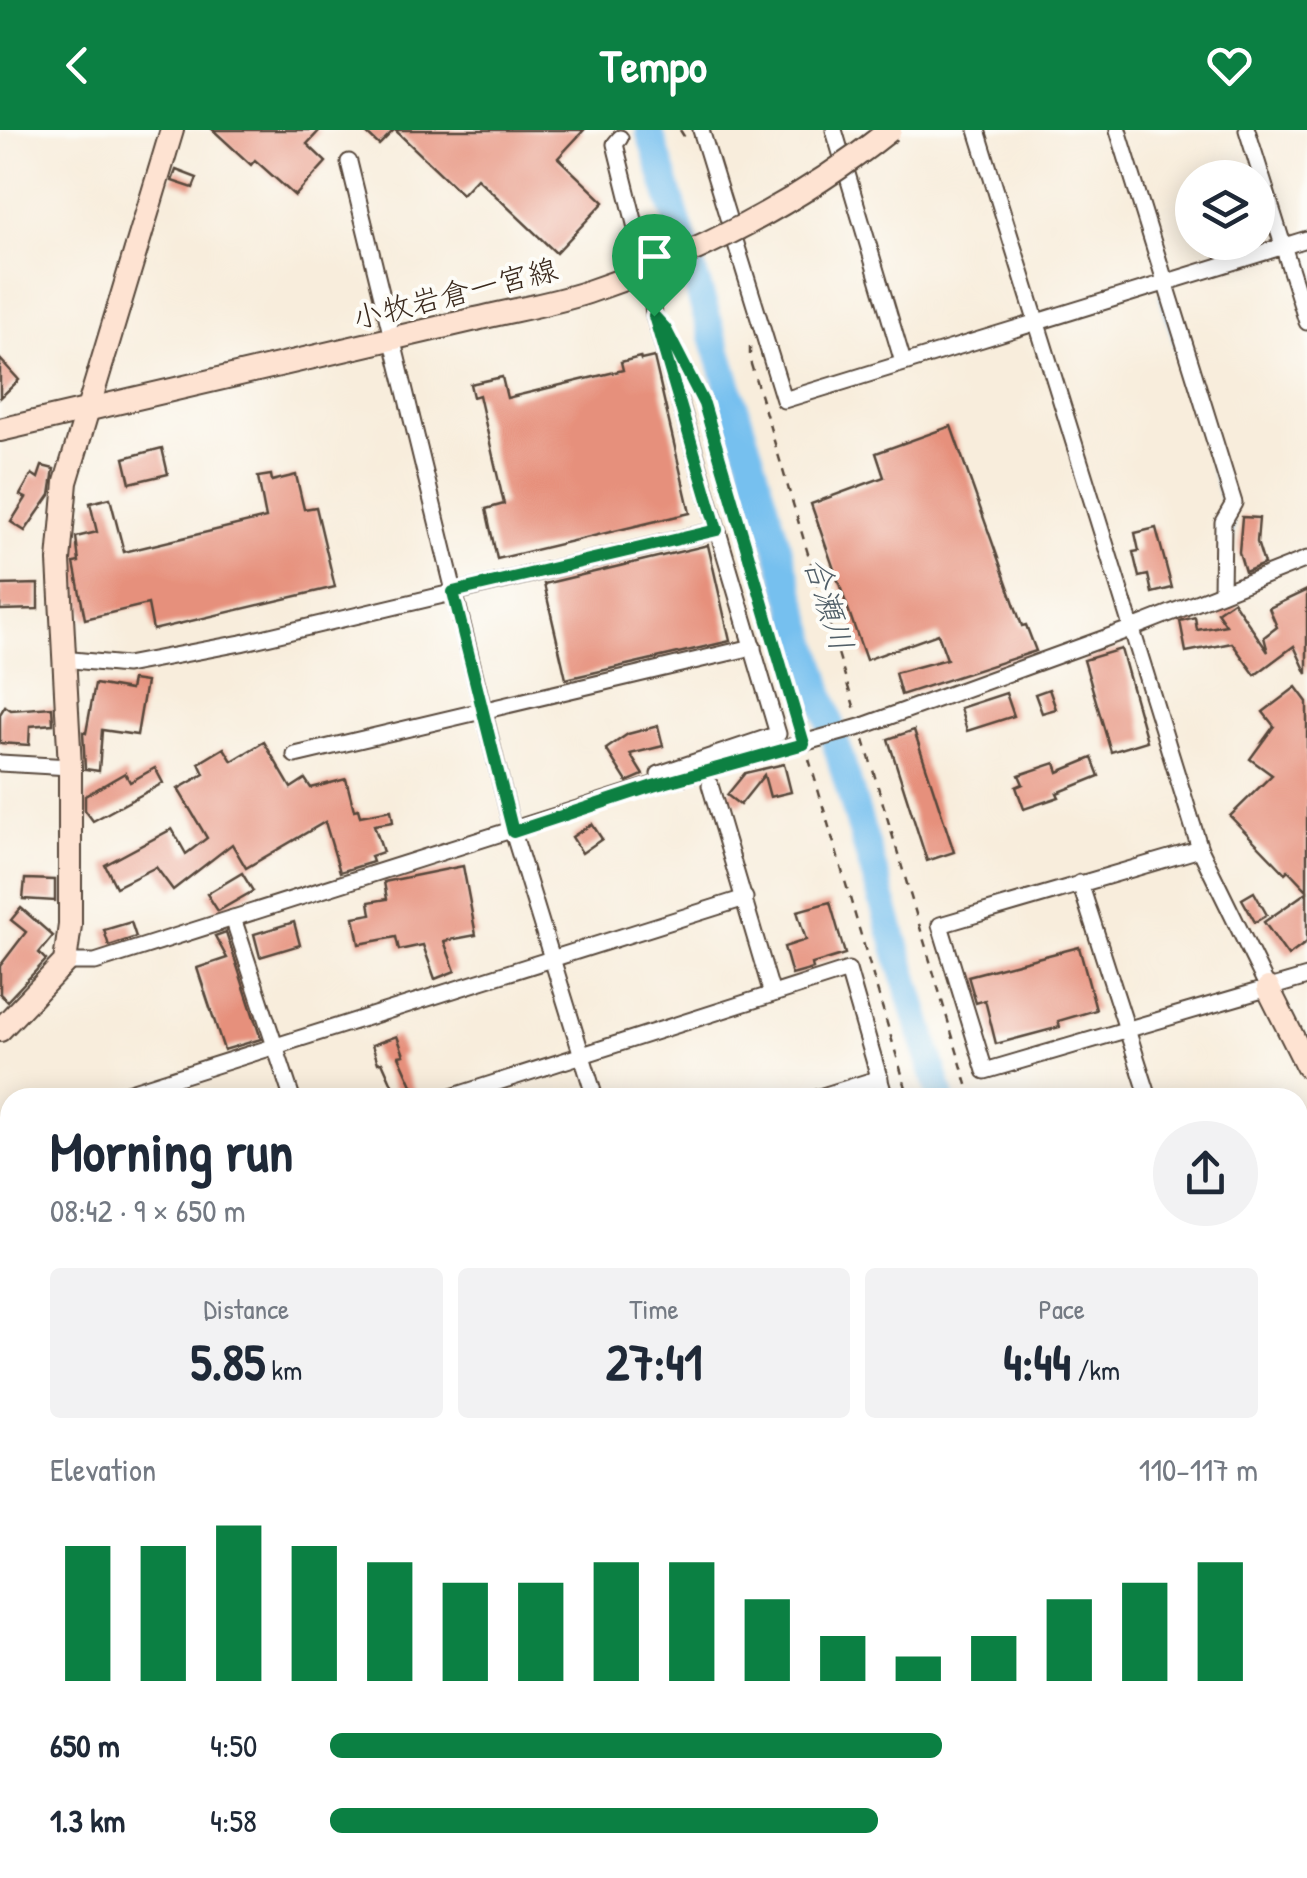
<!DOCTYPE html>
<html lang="en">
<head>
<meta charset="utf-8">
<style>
	body { margin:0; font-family:"Patrick Hand","Klee One",sans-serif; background:#f2f2f3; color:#1f2937; height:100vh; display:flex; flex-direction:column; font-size:38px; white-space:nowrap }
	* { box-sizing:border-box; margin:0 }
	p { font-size:32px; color:#747a83 }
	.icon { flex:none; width:55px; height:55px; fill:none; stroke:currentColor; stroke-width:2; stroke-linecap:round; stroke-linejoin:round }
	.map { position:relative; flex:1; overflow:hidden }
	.details { position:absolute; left:0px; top:958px; width:1308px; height:792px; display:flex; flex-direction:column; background:#fff; border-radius:30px 30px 0 0; box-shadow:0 5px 25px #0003 }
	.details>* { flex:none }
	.fabs { position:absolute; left:1175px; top:30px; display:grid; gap:20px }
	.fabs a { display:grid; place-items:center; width:100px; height:100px; border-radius:50%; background:#fff; box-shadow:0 5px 25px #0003; font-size:50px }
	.pin { position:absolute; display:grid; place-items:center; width:85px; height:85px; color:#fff; margin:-102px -42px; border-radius:50% 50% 50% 0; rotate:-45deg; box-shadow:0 0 10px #0007 }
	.pin .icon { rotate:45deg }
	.round { display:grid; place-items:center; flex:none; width:105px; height:105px; border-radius:52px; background:#f2f2f3 }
	.overview { display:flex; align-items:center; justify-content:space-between; height:170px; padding:0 50px }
	h1 { font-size:55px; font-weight:800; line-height:75px }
	.figures { display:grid; grid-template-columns:repeat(3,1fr); gap:15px; height:170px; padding:10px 50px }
	.figures div { display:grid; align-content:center; border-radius:10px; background:#f2f2f3; text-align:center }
	.figures b { font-size:50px; font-weight:800 }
	.figures small { font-size:28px; font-weight:400 }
	.figures p { font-size:28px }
	.chart { height:280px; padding:20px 50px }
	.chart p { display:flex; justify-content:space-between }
	.chart svg { width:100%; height:180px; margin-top:10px; stroke:#0b8043; stroke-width:6 }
	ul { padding:0 50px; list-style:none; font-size:32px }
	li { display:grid; grid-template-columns:160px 120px 1fr; align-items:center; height:75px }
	li i { height:25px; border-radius:12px; background:#0b8043 }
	header { display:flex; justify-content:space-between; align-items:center; height:130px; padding:0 50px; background:#0b8043; color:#fff; font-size:45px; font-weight:800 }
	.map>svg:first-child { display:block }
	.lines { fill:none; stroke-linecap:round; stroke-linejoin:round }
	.stream { stroke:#76c0ef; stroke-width:5 }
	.river { stroke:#76c0ef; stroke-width:28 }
	.building { fill:#e6907c }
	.street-casing { stroke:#57473a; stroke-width:19 }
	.secondary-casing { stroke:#57473a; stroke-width:26 }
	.path { stroke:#57473a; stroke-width:2.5; stroke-dasharray:8 8; stroke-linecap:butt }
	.street { stroke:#fff; stroke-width:15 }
	.secondary { stroke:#fee3d2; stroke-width:22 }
	.secondary-bridge-casing { stroke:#57473a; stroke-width:26; stroke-linecap:butt }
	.secondary-bridge { stroke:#fee3d2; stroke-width:22 }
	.route-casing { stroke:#fff; stroke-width:20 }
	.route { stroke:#0b8043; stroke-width:12 }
	.labels { text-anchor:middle; stroke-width:8; stroke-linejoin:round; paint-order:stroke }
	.street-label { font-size:30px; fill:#3b2a1e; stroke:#fdfcf7 }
	.water-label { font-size:32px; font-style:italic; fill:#505e67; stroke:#fdfcf7 }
</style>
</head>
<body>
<header><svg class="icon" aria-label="back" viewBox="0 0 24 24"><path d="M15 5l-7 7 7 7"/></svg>Tempo<svg class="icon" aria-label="heart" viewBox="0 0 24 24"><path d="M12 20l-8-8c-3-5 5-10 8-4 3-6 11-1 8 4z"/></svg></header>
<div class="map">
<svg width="1307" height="1748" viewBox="0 0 1307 1748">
	<rect width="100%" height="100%" fill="#fdfcf7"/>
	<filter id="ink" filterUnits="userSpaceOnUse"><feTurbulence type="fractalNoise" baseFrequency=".01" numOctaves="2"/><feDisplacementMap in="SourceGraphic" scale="20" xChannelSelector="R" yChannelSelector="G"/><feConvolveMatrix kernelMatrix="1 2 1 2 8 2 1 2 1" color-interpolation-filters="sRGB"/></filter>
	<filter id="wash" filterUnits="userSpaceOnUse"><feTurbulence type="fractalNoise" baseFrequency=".0048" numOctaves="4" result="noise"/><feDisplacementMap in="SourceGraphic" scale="40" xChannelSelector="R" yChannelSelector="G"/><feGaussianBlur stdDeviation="2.25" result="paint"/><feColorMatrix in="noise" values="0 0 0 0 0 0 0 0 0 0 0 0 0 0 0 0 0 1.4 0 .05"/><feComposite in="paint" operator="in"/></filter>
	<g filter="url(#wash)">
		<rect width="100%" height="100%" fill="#f8eddc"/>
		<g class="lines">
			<g class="stream">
				<path d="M1162,166L1223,369"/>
				<path d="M1230,413L1231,392"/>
			</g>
			<g class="river">
				<path d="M649,0L765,374L941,968"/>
				<path d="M1171,1740L1173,1748"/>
			</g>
		</g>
		<g id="blocks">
			<g class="building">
				<path d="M213,0H320L307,14L326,32L295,66L255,30L251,35Z"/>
				<path d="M363,0H394L379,15Z"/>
				<path d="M395,0H584L558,28L604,72L556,123L477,48L462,64Z"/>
				<path d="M176,40L197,48L193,58L172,51Z"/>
				<path d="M640,227L641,230L654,227L690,383L497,429L486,379L504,374L479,265L473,267L470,254L502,247L507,268L623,240L621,232Z"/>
				<path d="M0,229L19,250L0,268Z"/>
				<path d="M951,296L1022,496L1026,495L1036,521L901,565L895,543L947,529L938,504L866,530L811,374L884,347L876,323Z"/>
				<path d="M162,318L168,344L130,353L124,328Z"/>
				<path d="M42,336L54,339L50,365L25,401L11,392L26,368L20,365L32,344L38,348Z"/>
				<path d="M271,345L272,351L296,345L304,379L316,377L335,457L153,500L148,474L85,489L74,433L79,432L76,407L97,402L90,373L110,368L124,422L266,388L258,347Z"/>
				<path d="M1242,387L1259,388L1257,412L1264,434L1245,442L1239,422Z"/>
				<path d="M1156,398L1172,458L1152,463L1148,445L1139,447L1133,422L1139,421L1135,403Z"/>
				<path d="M708,415L730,511L566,549L544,454Z"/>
				<path d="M38,454V479L0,480V455Z"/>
				<path d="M1307,460V544L1294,516L1255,545L1232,513L1186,522L1180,491L1195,487L1197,500L1226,495L1217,482L1233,471L1268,522L1264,507L1277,497L1269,478Z"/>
				<path d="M1121,519L1147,611L1111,622L1084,530Z"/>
				<path d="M132,550L146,552L137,605L102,600L99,641L85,639L83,602L86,603L95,554L130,560Z"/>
				<path d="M1296,557L1307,572V760L1288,740L1285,743L1230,686L1272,645L1250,629L1274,596L1263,582Z"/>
				<path d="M1049,559L1056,579L1042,583L1035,564Z"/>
				<path d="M1006,563L1014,586L967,601L960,578Z"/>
				<path d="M5,576L11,580L52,577L53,594L30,596L29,615L0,613V584Z"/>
				<path d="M658,596L663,616L630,624L643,645L627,652L606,619L628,604Z"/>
				<path d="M914,600L954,722L927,731L888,609Z"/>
				<path d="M264,612L291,658L305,649L311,658L346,649L354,680L358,679L360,686L391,680L393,692L374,695L383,722L371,726L373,732L340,742L325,692L246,738L232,714L173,760L156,737L116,757L105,735L172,699L186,724L207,708L178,659L204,644L199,633L224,618L232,631Z"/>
				<path d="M1092,628L1099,646L1057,663L1059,667L1024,679L1016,657L1023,654L1019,645L1055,633L1058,642Z"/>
				<path d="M784,634L791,662L770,667L764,645L740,675L727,665L745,643Z"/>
				<path d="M155,638L163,653L93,691L85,680V666L125,643L130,652Z"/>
				<path d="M592,694L602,709L582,723L572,707Z"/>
				<path d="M463,736L476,805L444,811L455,841L435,849L423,815L399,820L396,807L359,814L354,787L371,784L369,772L387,769L384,752Z"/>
				<path d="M242,743L253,761L218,781L207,764Z"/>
				<path d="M25,749L55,750V771L23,769Z"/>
				<path d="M1254,762L1267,785L1255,792L1242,769Z"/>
				<path d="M1307,762V812L1288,826L1264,792Z"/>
				<path d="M830,772L845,824L812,834L813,839L792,845L784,817L806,810L797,781Z"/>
				<path d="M21,778L53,806L39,823L46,830L7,871L0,864V836L26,802L11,790Z"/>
				<path d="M131,792L136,807L109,816L104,800Z"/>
				<path d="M294,792L300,815L260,827L254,804Z"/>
				<path d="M226,802L261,909L224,920L197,838L227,828L215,806Z"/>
				<path d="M1079,817L1096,880L1058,891L1060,897L996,914L985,870L976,873L968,846Z"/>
				<path d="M397,906L404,925L399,926L415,962L403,968H398L382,932L378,933L372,915Z"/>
			</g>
		</g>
	</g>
	<g filter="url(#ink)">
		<use href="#blocks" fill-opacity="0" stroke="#57473a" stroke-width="2.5"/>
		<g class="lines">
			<defs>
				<g id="street">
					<path d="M701,0L784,270L1307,109"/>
					<path d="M834,0L903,232"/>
					<path d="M977,0L1200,719L1268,858"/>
					<path d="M1118,0L1234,373L1223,392L1222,462"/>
					<path d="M1247,0L1307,192"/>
					<path d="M620,8L615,14L651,158L654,185L778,604L659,644"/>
					<path d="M349,32L513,702L595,968"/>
					<path d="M62,529L126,535L241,513L717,400"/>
					<path d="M295,625L753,517"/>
					<path d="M0,633L70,637"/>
					<path d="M710,655L772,864"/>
					<path d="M1200,719L940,795L985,941L1307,847"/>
					<path d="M1080,753L1149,968"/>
					<path d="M233,788L292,968"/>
					<path d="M65,832H95L653,655L860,597L1130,499L1307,429"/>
					<path d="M111,968L745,768"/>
					<path d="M448,968L848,840L885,968"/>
					<path d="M816,968L880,948"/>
					<path d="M0,1003L10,1000"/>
					<path d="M0,1061L10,1072"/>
					<path d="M0,1186L10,1198"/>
					<path d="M0,1373L10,1378"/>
					<path d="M0,1445L10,1427"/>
					<path d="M0,1529L10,1535"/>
					<path d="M719,1740L767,1748"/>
					<path d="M0,1743L10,1724"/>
					<path d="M142,1748L146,1740"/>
					<path d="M282,1748L286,1740"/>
				</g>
				<g id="secondary">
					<path d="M0,300L476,189"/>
					<path d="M1268,858L1307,936"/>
					<path d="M0,900L65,832L70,795V637L59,431L66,352L172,0"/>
					<path d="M1298,1225L1307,1218"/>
					<path d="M789,1748L794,1740"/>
				</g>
			</defs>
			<use href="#street" class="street-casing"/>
			<use href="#secondary" class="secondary-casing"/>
			<g class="path">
				<path d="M680,0L687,11"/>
				<path d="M750,217V231L856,583"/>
				<path d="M690,247L704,274L799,597"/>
				<path d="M864,610L971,968"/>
				<path d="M809,629L909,968"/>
				<path d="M1145,1740L1147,1748"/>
				<path d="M1205,1740L1208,1748"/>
			</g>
			<use href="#street" class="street"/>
			<use href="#secondary" class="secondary"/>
			<defs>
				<path id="secondary-bridge" d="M476,189C513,180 552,174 588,162C697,125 800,72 890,0"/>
			</defs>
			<use href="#secondary-bridge" class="secondary-bridge-casing"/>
			<use href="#secondary-bridge" class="secondary-bridge"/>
		</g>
	</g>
	<g class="lines" filter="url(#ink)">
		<defs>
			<path id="route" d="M654,186L665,198L704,274L804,614L653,656L513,702L453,462L717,400Z"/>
		</defs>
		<use href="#route" class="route-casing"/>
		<use href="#route" class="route"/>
	</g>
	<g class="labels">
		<g class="street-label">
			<text transform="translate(455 164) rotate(-14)" y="10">小牧岩倉一宮線</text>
		</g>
		<g class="water-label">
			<text transform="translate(829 474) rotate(73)" y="11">合瀬川</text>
		</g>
	</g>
</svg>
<div class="fabs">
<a><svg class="icon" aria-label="layers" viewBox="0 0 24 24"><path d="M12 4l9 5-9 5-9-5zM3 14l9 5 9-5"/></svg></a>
</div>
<div class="pin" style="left:654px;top:186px;background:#1e9e55"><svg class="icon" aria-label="arrive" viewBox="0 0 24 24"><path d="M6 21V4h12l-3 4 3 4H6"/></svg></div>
<section class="details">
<div class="overview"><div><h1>Morning run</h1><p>08:42 · 9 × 650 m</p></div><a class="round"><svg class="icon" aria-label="share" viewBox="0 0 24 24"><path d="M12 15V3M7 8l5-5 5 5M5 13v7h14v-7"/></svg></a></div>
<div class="figures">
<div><p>Distance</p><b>5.85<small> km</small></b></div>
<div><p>Time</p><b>27:41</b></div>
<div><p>Pace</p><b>4:44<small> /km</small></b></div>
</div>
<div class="chart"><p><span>Elevation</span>110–117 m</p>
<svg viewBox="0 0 160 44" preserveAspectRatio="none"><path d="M5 44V11M15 44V11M25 44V6M35 44V11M45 44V15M55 44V20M65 44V20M75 44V15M85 44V15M95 44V24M105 44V33M115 44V38M125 44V33M135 44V24M145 44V20M155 44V15"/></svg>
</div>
<ul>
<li><b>650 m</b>4:50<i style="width:66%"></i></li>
<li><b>1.3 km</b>4:58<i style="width:59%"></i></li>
</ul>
</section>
</div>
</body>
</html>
